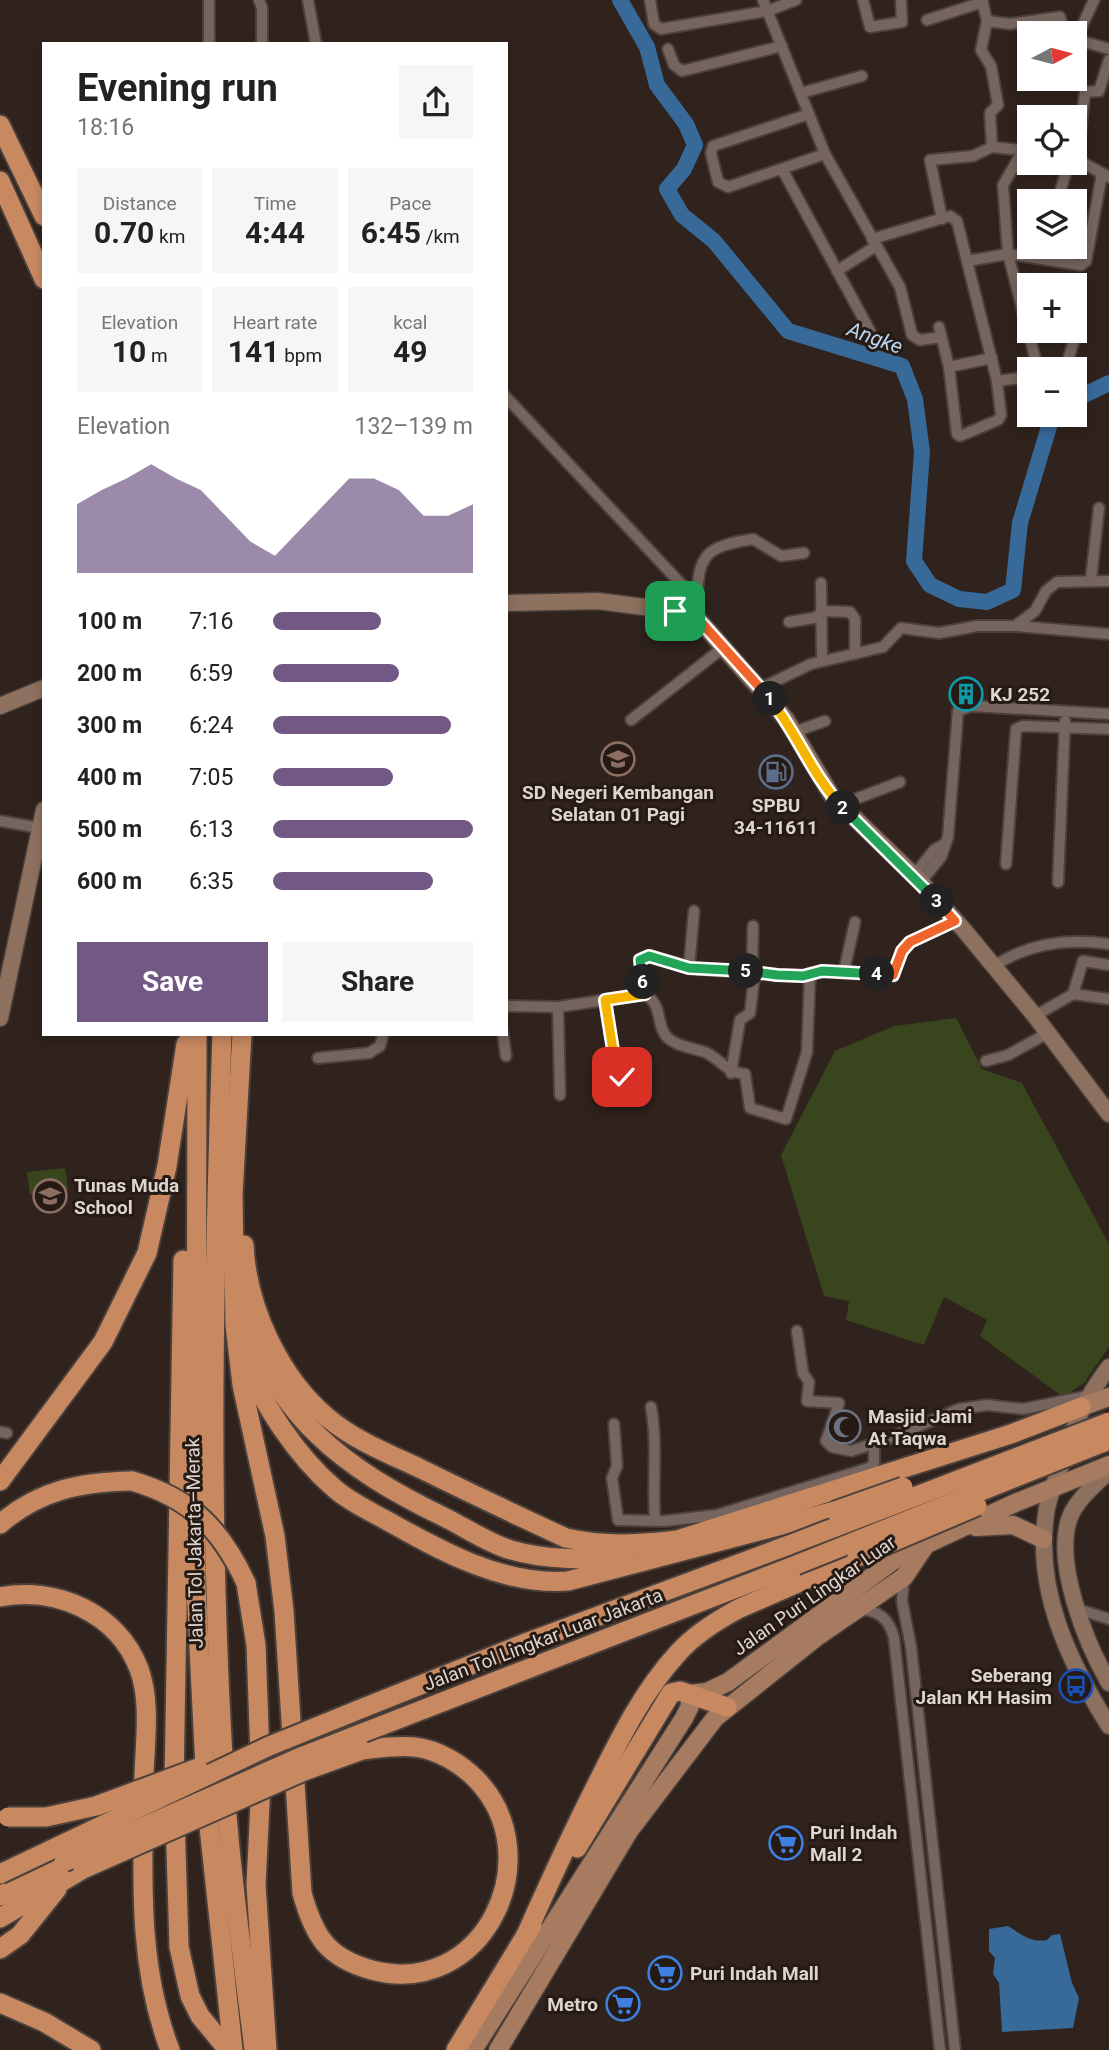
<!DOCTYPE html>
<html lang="en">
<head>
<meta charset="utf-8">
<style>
	body { margin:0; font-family:Roboto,sans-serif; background:#f6f6f6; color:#222; height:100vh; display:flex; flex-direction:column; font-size:26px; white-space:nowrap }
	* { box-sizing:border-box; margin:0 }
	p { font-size:23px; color:#767676 }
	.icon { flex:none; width:38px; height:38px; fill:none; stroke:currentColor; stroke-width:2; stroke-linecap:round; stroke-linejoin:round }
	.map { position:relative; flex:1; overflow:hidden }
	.sheet { position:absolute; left:42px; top:42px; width:466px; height:994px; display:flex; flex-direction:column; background:#fff; border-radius:0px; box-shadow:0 4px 10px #0003 }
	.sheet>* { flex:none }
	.needle { width:46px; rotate:83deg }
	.tools { position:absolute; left:1017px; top:21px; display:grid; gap:14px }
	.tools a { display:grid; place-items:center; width:70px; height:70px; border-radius:0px; background:#fff; box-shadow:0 4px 10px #0003; font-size:35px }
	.pin { position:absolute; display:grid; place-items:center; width:60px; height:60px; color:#fff; margin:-30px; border-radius:14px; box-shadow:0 4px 10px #0006 }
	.km { position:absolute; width:35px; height:35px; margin:-18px; border-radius:50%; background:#222; color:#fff; font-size:19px; line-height:35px; text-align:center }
	.round { display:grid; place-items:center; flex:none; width:74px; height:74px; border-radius:0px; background:#f6f6f6 }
	.headline { display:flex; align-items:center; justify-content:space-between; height:119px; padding:0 35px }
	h1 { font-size:38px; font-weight:700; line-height:52px }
	.metrics { display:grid; grid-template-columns:repeat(3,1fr); gap:10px; height:119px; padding:7px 35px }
	.metrics div { display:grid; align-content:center; border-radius:0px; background:#f6f6f6; text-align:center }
	.metrics b { font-size:30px; font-weight:700 }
	.metrics small { font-size:19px; font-weight:400 }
	.metrics p { font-size:19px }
	.chart { height:196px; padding:14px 35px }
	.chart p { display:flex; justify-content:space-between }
	.chart svg { width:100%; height:126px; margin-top:7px; fill:#725985; opacity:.7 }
	.cta { display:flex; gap:14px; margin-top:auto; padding:14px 35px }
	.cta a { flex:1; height:80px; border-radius:0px; background:#725985; color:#fff; font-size:28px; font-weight:700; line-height:80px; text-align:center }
	.cta a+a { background:#f6f6f6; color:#222 }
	ul { padding:0 35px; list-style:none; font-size:23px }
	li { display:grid; grid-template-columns:112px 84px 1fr; align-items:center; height:52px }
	li i { height:18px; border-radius:9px; background:#725985 }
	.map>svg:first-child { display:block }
	.green { fill:#38451d }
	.water { fill:#376a99 }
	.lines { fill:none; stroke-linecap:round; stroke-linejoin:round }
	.river { stroke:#376a99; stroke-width:16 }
	.street-casing { stroke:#4b403c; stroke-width:14 }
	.secondary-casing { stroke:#4b403c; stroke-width:19 }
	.primary-casing { stroke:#4b403c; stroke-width:21 }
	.highway-casing { stroke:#4b403c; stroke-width:23 }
	.street { stroke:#75655e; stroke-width:10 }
	.secondary { stroke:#8e705f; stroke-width:16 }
	.primary { stroke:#a77b60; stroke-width:18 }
	.highway { stroke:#c88961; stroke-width:19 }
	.highway-bridge-casing { stroke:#4b403c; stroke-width:23; stroke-linecap:butt }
	.highway-bridge { stroke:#c88961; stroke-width:19 }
	.split-1-casing { stroke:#fff; stroke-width:14 }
	.split-2-casing { stroke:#fff; stroke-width:14 }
	.split-3-casing { stroke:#fff; stroke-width:14 }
	.split-4-casing { stroke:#fff; stroke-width:14 }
	.split-5-casing { stroke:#fff; stroke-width:14 }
	.split-6-casing { stroke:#fff; stroke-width:14 }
	.split-7-casing { stroke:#fff; stroke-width:14 }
	.split-1 { stroke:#f0652b; stroke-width:9 }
	.split-2 { stroke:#f5b400; stroke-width:9 }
	.split-3 { stroke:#22a559; stroke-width:9 }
	.split-4 { stroke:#f0652b; stroke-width:9 }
	.split-5 { stroke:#22a559; stroke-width:9 }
	.split-6 { stroke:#22a559; stroke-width:9 }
	.split-7 { stroke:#f5b400; stroke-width:9 }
	.labels { text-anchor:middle; stroke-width:6; stroke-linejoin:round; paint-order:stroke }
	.poi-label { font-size:19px; font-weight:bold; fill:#ded5d1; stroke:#261a14; text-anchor:start }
	.street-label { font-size:19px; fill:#ded5d1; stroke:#261a14 }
	.water-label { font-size:21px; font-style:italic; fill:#b9d5f1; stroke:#261a14 }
</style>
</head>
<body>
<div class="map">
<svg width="1109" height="2050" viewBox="0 0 1109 2050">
	<rect width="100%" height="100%" fill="#30231d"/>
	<g class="green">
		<path d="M956,1018L982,1069L1022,1083L1109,1244V1347L1084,1383L1063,1397L980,1336L987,1320L944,1297L924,1345L846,1320L849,1301L824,1296L781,1155L835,1051L894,1026Z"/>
		<path d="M65,1168L68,1190L30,1195L27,1172Z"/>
	</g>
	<path class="water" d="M1008,1926C1021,1934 1031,1943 1047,1940L1052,1935L1060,1934L1072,1983L1079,1998L1073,2028L1002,2032L999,1983L993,1974L995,1958L989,1951V1929Z"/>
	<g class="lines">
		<g class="river">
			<path d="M620,0L647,47L657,85L686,124L695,145L684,169L667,189L682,215L714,241L788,331L902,366L915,399L922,452L914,561L930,585L959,599L987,602L1013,590L1020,523L1051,420L1057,415"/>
			<path d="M1074,400L1109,383"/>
		</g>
		<defs>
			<g id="street">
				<path d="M259,0L262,8V44"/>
				<path d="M308,0L316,44"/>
				<path d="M650,0L654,24L661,29L767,11L796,0"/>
				<path d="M763,0L825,154L900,287L912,335L920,340L941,337"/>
				<path d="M863,0L870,27L902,22L901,2"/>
				<path d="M927,20L983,2"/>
				<path d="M987,21L1010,24L1060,17L1064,33"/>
				<path d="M1074,39L1109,49"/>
				<path d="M1076,39L1094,0"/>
				<path d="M209,44V0"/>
				<path d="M668,49L674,65L682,71L782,46"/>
				<path d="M801,93L862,76"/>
				<path d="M809,114L713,146L711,153L718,182L728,187L825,154"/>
				<path d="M992,147L1029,151"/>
				<path d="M1074,149L1080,134L1085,92L1099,91L1109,60"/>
				<path d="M1074,158L1109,177"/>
				<path d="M782,169L870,331"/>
				<path d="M1057,201L1069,163"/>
				<path d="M942,219L930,160L973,156L992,147L990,113L998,105L991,66L981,50L987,21L982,0"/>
				<path d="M872,239L950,216L957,221L997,381L1001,415L998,420L960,436L957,434L949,367L939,327"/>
				<path d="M967,261L1008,254L1003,185L1024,149"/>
				<path d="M837,271L876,246"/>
				<path d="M949,367L992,358"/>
				<path d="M1038,369L1008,254L1081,265L1086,261L1102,174"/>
				<path d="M1065,369L1078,328"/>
				<path d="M997,381L1029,377"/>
				<path d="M506,397L697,601L700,621"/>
				<path d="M1091,579L1099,508"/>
				<path d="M821,583L822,661"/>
				<path d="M697,601C698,552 707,547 753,539L781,556L804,553"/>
				<path d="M789,622L814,618L824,611L850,612L855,619V654"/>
				<path d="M1015,626L1109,634"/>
				<path d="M761,688L811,664L883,647L901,628L939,633L977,626H1015L1035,611L1046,591L1057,582L1109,581"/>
				<path d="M631,720L724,647"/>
				<path d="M794,732L825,721"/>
				<path d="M840,805L900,782"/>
				<path d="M0,821L40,828"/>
				<path d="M1006,864L1016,729L1023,726L1109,729"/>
				<path d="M914,875L934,850L945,844"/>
				<path d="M921,882L941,857L948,837L958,711L971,706L1109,714"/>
				<path d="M1058,882L1065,721"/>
				<path d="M994,966C1029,943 1069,938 1109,944"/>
				<path d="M689,968L694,911"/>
				<path d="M752,971L753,926"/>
				<path d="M844,971L855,922"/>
				<path d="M645,994L640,960L649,956L698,969L777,975L803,976L822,971L893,976L902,951L910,942L955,921"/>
				<path d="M645,994C664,1007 655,1022 666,1036C675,1047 696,1048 707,1053C722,1061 726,1072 745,1074L750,1108L786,1119L807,1052L810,974"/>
				<path d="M1073,994L1083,961L1109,965"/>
				<path d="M605,1000L613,1050L622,1077"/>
				<path d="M506,1006L558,1007L645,994"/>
				<path d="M558,1007L560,1095"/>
				<path d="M1035,1016L1073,994L1109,999"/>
				<path d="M503,1034L506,1056"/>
				<path d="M318,1058L369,1053L380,1046L383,1034"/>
				<path d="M986,1061L1008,1055L1048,1033"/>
				<path d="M731,1073L740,1020L750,1013L755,971"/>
				<path d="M797,1331L803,1373L809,1382L807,1401L839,1403L826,1441L832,1447L851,1451L888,1439L959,1409L987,1405L1023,1409L1087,1396"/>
				<path d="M651,1407C658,1445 652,1481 655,1519"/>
				<path d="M614,1424L617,1466L612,1478L618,1520L665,1521L717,1515L869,1468L874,1464V1444"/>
				<path d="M0,1432L7,1433"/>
				<path d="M904,1577L902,1601L911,1647L955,2050"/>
				<path d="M858,1609C878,1610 889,1618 894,1638L940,2050"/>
				<path d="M1077,1609L1109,1619"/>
			</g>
			<g id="secondary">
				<path d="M506,603L598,601L675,611L700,621L786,719L832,796L921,882L964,930L1035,1016L1109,1114"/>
				<path d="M0,706L44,688"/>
				<path d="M0,1018L44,810"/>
				<path d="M1109,1367C1082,1403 1076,1421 1062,1463C1056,1479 1048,1497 1046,1514C1035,1591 1069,1662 1109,1726"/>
				<path d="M1109,1471C1096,1484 1077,1499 1070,1517C1053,1562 1086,1643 1109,1683"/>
			</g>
			<g id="primary">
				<path d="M1081,1407L1109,1397"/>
				<path d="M976,1527L1013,1525L1043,1539"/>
				<path d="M473,2050L684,1718L690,1706L689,1694L707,1692L728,1682L897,1558L1015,1503L1109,1465"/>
				<path d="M498,2050L629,1831L715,1718L818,1636L904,1577L925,1546"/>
			</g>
			<g id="highway">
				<path d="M0,125L44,216"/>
				<path d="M0,181L44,279"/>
				<path d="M197,1034L196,1588L207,1808L233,2050"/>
				<path d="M222,1034C213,1290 208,1547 226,1802C232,1885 244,1968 254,2050"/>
				<path d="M242,1034L233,1194L235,1325L242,1385L275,1536L284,1611L302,1893C314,1936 327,1958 372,1970C483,2000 552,1857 476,1779C460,1763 438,1750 415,1747C397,1745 380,1748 362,1750"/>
				<path d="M244,1245C247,1308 280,1378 328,1418C354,1440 387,1453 417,1467C466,1491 516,1515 566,1538C604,1546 638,1545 677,1540L1011,1434L1081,1407"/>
				<path d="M183,1260L174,1784L179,1947L190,1996L200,2016L228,2050"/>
				<path d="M242,1307C274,1417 345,1469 444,1517C466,1528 488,1543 511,1550C549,1561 588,1559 627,1558"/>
				<path d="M245,1357C259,1401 299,1458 334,1488C348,1501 368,1510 384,1519C439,1550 503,1586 568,1581L835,1511"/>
				<path d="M0,1481L103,1342L147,1253L167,1166L186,1044"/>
				<path d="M0,1524C39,1490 81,1482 132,1481"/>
				<path d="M246,1583L256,1645L261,1783L256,1885L267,2050"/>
				<path d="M0,1597C56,1586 118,1613 139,1669C151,1701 145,1742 144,1775C143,1869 136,1961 170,2050"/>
				<path d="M530,1668L796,1565"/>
				<path d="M363,1708L523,1644L789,1545"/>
				<path d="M577,1848L671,1693L680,1691L727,1707"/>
				<path d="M0,1896L64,1862"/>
				<path d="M0,1918L83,1869"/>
				<path d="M526,1935C549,1883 573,1831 599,1780C621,1736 644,1690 678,1653C694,1635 716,1621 738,1609L857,1557"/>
				<path d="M0,1949L20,1935L57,1889"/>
				<path d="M0,2003L44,2022L91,2050"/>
				<path d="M456,2050L532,1925"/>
			</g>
		</defs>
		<use href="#street" class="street-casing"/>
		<use href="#secondary" class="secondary-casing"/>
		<use href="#primary" class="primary-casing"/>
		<use href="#highway" class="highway-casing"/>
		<use href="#street" class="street"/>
		<use href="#secondary" class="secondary"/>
		<use href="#primary" class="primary"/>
		<use href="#highway" class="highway"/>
		<defs>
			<g id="highway-bridge">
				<path d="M132,1481C191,1498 221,1529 246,1583"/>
				<path d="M835,1511L903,1487"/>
				<path d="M789,1545L1109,1422"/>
				<path d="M857,1557L977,1506"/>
				<path d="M796,1565L1109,1440"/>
				<path d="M8,1817H46L96,1806L198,1768"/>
				<path d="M64,1862L303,1756L530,1668"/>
				<path d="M83,1869L304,1771L362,1750"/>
				<path d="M0,1874L267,1747L363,1708"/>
			</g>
		</defs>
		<use href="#highway-bridge" class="highway-bridge-casing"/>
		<use href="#highway-bridge" class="highway-bridge"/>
	</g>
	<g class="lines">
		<defs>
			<path id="split-1" d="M675,611L700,621L770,699"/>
			<path id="split-2" d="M770,699C797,733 813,777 843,808"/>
			<path id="split-3" d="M843,808L937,901"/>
			<path id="split-4" d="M877,974L893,975L902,951L910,942L955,921L937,901"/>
			<path id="split-5" d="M746,971L777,975L803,976L822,971L877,974"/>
			<path id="split-6" d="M643,982L640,960L649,956L689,968L746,971"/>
			<path id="split-7" d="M622,1077L613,1050L605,1000L645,994L643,982"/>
		</defs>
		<use href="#split-1" class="split-1-casing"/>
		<use href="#split-2" class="split-2-casing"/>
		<use href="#split-3" class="split-3-casing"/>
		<use href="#split-4" class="split-4-casing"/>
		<use href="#split-5" class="split-5-casing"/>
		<use href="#split-6" class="split-6-casing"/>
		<use href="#split-7" class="split-7-casing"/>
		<use href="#split-1" class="split-1"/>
		<use href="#split-2" class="split-2"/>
		<use href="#split-3" class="split-3"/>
		<use href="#split-4" class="split-4"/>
		<use href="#split-5" class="split-5"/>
		<use href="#split-6" class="split-6"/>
		<use href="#split-7" class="split-7"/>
	</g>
	<defs>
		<symbol id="building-ring" viewBox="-11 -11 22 22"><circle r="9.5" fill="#261a14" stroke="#0f9aa8" stroke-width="1.5"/><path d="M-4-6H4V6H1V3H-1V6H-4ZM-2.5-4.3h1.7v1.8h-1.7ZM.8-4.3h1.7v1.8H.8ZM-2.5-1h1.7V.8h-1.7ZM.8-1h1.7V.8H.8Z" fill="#0f9aa8"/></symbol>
		<symbol id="school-ring" viewBox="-11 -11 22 22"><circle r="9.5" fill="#261a14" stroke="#8d6e63" stroke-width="1.5"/><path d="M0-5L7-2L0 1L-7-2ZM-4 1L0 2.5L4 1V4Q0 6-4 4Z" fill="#8d6e63"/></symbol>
		<symbol id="fuel-ring" viewBox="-11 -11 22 22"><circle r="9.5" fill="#261a14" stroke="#5c6f8a" stroke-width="1.5"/><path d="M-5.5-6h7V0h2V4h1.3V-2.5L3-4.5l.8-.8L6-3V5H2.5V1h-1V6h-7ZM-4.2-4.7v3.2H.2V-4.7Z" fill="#5c6f8a"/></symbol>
		<symbol id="mosque-ring" viewBox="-11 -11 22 22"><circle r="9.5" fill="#261a14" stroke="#6b7280" stroke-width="1.5"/><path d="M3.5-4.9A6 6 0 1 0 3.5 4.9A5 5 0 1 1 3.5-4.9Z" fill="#6b7280"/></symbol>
		<symbol id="bus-ring" viewBox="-11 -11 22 22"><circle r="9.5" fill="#261a14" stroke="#1a4fb4" stroke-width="1.5"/><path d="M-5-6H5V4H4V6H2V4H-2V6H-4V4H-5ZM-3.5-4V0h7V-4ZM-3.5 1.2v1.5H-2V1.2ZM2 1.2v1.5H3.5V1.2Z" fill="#1a4fb4"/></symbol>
		<symbol id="supermarket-ring" viewBox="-11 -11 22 22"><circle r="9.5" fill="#261a14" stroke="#3f7fe0" stroke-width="1.5"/><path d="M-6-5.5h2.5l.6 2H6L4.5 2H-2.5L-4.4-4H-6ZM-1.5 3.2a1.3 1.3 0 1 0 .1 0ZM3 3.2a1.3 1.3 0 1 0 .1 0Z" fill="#3f7fe0"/></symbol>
	</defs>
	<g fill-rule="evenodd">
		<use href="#building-ring" x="947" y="675" width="38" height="38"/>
		<use href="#school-ring" x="599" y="740" width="38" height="38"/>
		<use href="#fuel-ring" x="757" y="753" width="38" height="38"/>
		<use href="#school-ring" x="31" y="1177" width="38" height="38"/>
		<use href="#mosque-ring" x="825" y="1408" width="38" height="38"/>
		<use href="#bus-ring" x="1057" y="1667" width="38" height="38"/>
		<use href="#supermarket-ring" x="767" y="1824" width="38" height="38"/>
		<use href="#supermarket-ring" x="646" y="1954" width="38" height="38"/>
		<use href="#supermarket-ring" x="604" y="1985" width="38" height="38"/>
	</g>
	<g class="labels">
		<g class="poi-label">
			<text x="990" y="701">KJ 252</text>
			<text x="618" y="799" text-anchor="middle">SD Negeri Kembangan<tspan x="618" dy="22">Selatan 01 Pagi</tspan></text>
			<text x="776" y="812" text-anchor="middle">SPBU<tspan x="776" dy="22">34-11611</tspan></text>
			<text x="74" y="1192">Tunas Muda<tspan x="74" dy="22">School</tspan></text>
			<text x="868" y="1423">Masjid Jami<tspan x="868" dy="22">At Taqwa</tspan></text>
			<text x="1052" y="1682" text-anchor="end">Seberang<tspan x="1052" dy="22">Jalan KH Hasim</tspan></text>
			<text x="810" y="1839">Puri Indah<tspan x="810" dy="22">Mall 2</tspan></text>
			<text x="690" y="1980">Puri Indah Mall</text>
			<text x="598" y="2011" text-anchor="end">Metro</text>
		</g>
		<g class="street-label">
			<text transform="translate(194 1543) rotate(-91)" y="7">Jalan Tol Jakarta–Merak</text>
			<text transform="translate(814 1595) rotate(-35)" y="7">Jalan Puri Lingkar Luar</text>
			<text transform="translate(543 1639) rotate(-21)" y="7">Jalan Tol Lingkar Luar Jakarta</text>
		</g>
		<g class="water-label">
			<text transform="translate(875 338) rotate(20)" y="7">Angke</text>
		</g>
	</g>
</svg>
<div class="tools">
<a><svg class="needle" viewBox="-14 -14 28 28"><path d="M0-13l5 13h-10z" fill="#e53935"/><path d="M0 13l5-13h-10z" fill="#767676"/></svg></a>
<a><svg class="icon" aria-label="locate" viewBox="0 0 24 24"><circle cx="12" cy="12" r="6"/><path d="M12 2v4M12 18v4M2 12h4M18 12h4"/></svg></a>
<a><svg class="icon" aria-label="layers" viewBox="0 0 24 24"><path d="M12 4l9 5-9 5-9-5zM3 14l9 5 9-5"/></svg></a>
<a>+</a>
<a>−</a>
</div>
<div class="pin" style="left:675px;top:611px;background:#1e9e55"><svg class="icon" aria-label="arrive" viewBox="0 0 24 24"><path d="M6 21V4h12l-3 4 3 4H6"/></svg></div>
<div class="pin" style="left:622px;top:1077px;background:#d93025"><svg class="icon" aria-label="check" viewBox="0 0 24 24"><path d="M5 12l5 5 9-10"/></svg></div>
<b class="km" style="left:770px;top:699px">1</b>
<b class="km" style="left:843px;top:808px">2</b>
<b class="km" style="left:937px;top:901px">3</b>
<b class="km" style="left:877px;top:974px">4</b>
<b class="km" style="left:746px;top:971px">5</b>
<b class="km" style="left:643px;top:982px">6</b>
<section class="sheet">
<div class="headline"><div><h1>Evening run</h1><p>18:16</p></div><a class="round"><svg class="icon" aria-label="share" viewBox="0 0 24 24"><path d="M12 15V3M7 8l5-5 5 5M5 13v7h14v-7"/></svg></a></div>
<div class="metrics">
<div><p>Distance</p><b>0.70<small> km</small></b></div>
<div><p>Time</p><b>4:44</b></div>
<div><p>Pace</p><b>6:45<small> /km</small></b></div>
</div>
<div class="metrics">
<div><p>Elevation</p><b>10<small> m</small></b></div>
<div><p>Heart rate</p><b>141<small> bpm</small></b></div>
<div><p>kcal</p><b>49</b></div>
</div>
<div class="chart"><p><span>Elevation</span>132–139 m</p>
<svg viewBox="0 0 160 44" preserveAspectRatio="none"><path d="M0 44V20L10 15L20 11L30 6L40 11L50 15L60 24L70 33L80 38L90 29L100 20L110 11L120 11L130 15L140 24L150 24L160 20V44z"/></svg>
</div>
<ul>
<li><b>100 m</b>7:16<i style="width:54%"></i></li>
<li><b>200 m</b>6:59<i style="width:63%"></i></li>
<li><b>300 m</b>6:24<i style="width:89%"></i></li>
<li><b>400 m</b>7:05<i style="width:60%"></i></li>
<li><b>500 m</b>6:13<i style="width:100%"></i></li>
<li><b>600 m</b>6:35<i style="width:80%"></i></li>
</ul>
<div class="cta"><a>Save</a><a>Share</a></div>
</section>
</div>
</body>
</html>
